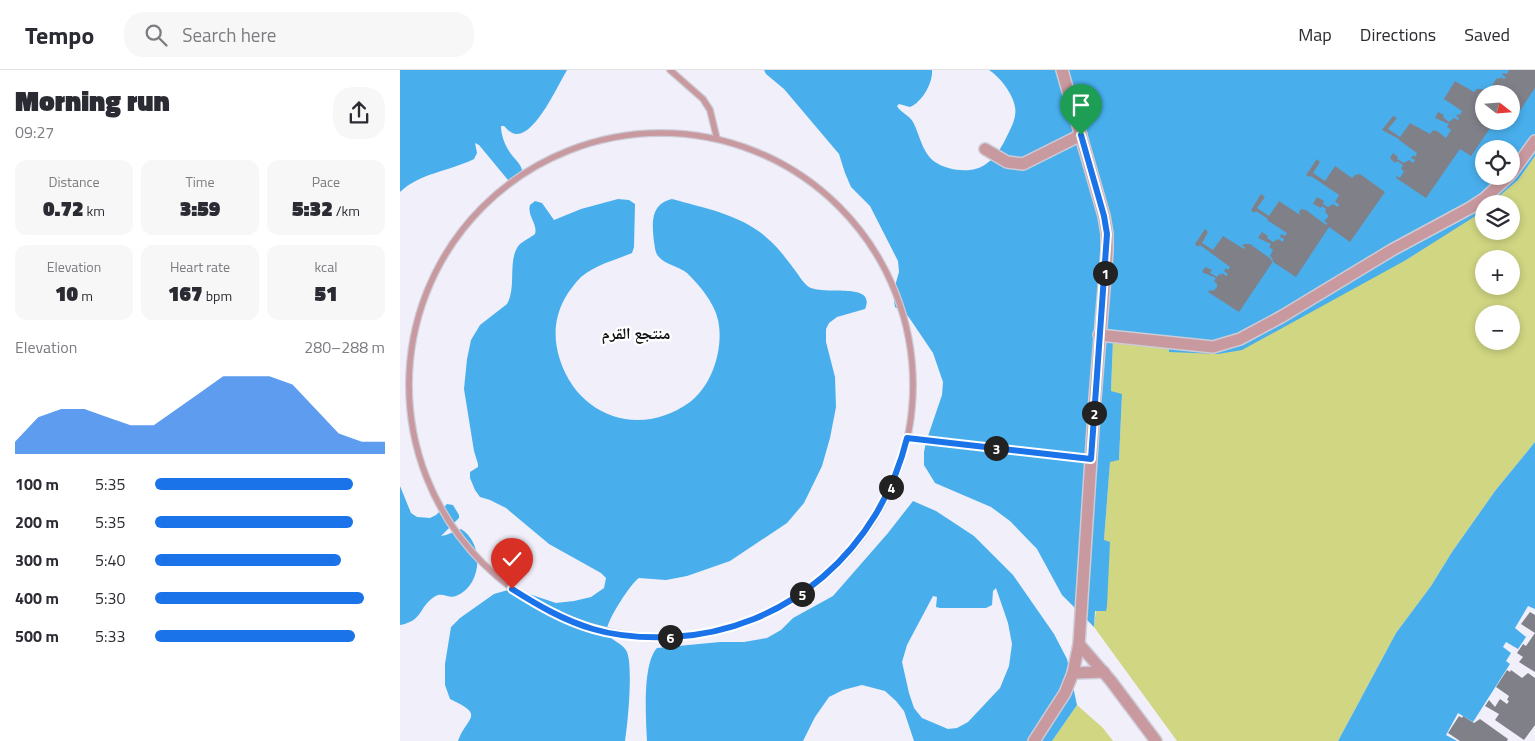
<!DOCTYPE html>
<html lang="en">
<head>
<meta charset="utf-8">
<style>
	body { margin:0; font-family:"Titillium Web","Noto Naskh Arabic",sans-serif; background:#f7f7f7; color:#2b2b33; height:100vh; display:flex; flex-direction:column; font-size:19px; white-space:nowrap }
	* { box-sizing:border-box; margin:0 }
	p { font-size:16px; color:#7c7c81 }
	.icon { flex:none; width:28px; height:28px; fill:none; stroke:currentColor; stroke-width:2; stroke-linecap:round; stroke-linejoin:round }
	.map { position:relative; flex:1; overflow:hidden }
	.sheet { display:flex; flex-direction:column; background:#fff; width:400px }
	.sheet>* { flex:none }
	.needle { width:32px; rotate:107deg }
	.fabs { position:absolute; left:1075px; top:15px; display:grid; gap:10px }
	.fabs a { display:grid; place-items:center; width:45px; height:45px; border-radius:50%; background:#fff; box-shadow:0 2px 8px #0003; font-size:25px }
	.pin { position:absolute; display:grid; place-items:center; width:42px; height:42px; color:#fff; margin:-51px -21px; border-radius:50% 50% 50% 0; rotate:-45deg; box-shadow:0 0 5px #0007 }
	.pin .icon { rotate:45deg }
	.km { position:absolute; width:25px; height:25px; margin:-12px; border-radius:50%; background:#222; color:#fff; font-size:14px; line-height:25px; text-align:center }
	.round { display:grid; place-items:center; flex:none; width:52px; height:52px; border-radius:20px; background:#f7f7f7 }
	.head { display:flex; align-items:center; justify-content:space-between; height:85px; padding:0 15px }
	h1 { font-size:28px; font-weight:800; line-height:38px }
	.figures { display:grid; grid-template-columns:repeat(3,1fr); gap:8px; height:85px; padding:5px 15px }
	.figures div { display:grid; align-content:center; border-radius:12px; background:#f7f7f7; text-align:center }
	.figures b { font-size:21px; font-weight:800 }
	.figures small { font-size:14px; font-weight:400 }
	.figures p { font-size:14px }
	.chart { height:140px; padding:10px 15px }
	.chart p { display:flex; justify-content:space-between }
	.chart svg { width:100%; height:90px; margin-top:5px; fill:#1a73e8; opacity:.7 }
	ul { padding:0 15px; list-style:none; font-size:16px }
	li { display:grid; grid-template-columns:80px 60px 1fr; align-items:center; height:38px }
	li i { height:12px; border-radius:6px; background:#1a73e8 }
	header { display:flex; align-items:center; gap:30px; box-sizing:border-box; height:70px; padding:0 25px; background:#fff; border-bottom:1px solid #e1e1e2 }
	header strong { font-size:24px }
	nav { display:flex; gap:28px; margin-inline-start:auto; font-size:18px }
	.search { width:350px; height:45px; background:#f7f7f7; display:flex; align-items:center; gap:12px; box-sizing:border-box; padding:0 18px; border-radius:20px; color:#7c7c81; font-size:19px }
	main { display:flex; flex:1; min-height:0 }
	.map>svg:first-child { display:block }
	.green { fill:#d0d682; fill-rule:evenodd }
	.water { fill:#48afec; fill-rule:evenodd }
	.building { fill:#808089 }
	.lines { fill:none; stroke-linecap:round; stroke-linejoin:round }
	.service-casing { stroke:#cdcbd5; stroke-width:8 }
	.minor-casing { stroke:#cdcbd5; stroke-width:14 }
	.service { stroke:#c999a0; stroke-width:5.5 }
	.minor { stroke:#c999a0; stroke-width:11 }
	.route-casing { stroke:#fff; stroke-width:10 }
	.route { stroke:#1a73e8; stroke-width:6 }
	.labels { text-anchor:middle; stroke-width:4.5; stroke-linejoin:round; paint-order:stroke }
	.neighbourhood-label { font-size:16px; font-weight:bold; fill:#121115; stroke:#fefefe }
</style>
</head>
<body>
<header>
<strong>Tempo</strong>
<div class="search"><svg class="icon" aria-label="search" viewBox="0 0 24 24"><circle cx="10" cy="10" r="6"/><path d="M15 15l6 6"/></svg>Search here</div>
<nav><a>Map</a><a>Directions</a><a>Saved</a></nav>
</header>
<main>
<section class="sheet">
<div class="head"><div><h1>Morning run</h1><p>09:27</p></div><a class="round"><svg class="icon" aria-label="share" viewBox="0 0 24 24"><path d="M12 15V3M7 8l5-5 5 5M5 13v7h14v-7"/></svg></a></div>
<div class="figures">
<div><p>Distance</p><b>0.72<small> km</small></b></div>
<div><p>Time</p><b>3:59</b></div>
<div><p>Pace</p><b>5:32<small> /km</small></b></div>
</div>
<div class="figures">
<div><p>Elevation</p><b>10<small> m</small></b></div>
<div><p>Heart rate</p><b>167<small> bpm</small></b></div>
<div><p>kcal</p><b>51</b></div>
</div>
<div class="chart"><p><span>Elevation</span>280–288 m</p>
<svg viewBox="0 0 160 44" preserveAspectRatio="none"><path d="M0 44V38L10 26L20 22L30 22L40 26L50 30L60 30L70 22L80 14L90 6L100 6L110 6L120 10L130 22L140 34L150 38L160 38V44z"/></svg>
</div>
<ul>
<li><b>100 m</b>5:35<i style="width:86%"></i></li>
<li><b>200 m</b>5:35<i style="width:86%"></i></li>
<li><b>300 m</b>5:40<i style="width:81%"></i></li>
<li><b>400 m</b>5:30<i style="width:91%"></i></li>
<li><b>500 m</b>5:33<i style="width:87%"></i></li>
</ul>
</section>
<div class="map">
<svg width="1135" height="671" viewBox="0 0 1135 671">
	<rect width="100%" height="100%" fill="#f1effa"/>
	<g class="green">
		<path d="M1135,86V372L1095,421L1052,482L1031,516L996,563L938,671H777L694,557L704,470L710,391L719,390L722,325L711,321L713,270L769,274V282H790L1006,190L1084,139V161H1111V134H1090L1118,110ZM1084,189H1111V216H1084ZM1084,244H1111V271H1084Z"/>
		<path d="M677,635L703,658L713,671H652Z"/>
	</g>
	<g class="water">
		<path d="M0,0H167C158,15 136,64 117,64C111,64 108,60 104,56H101C101,65 105,76 111,84C117,92 125,97 122,109L116,112L108,110L79,75L75,73L77,83L74,89C50,101 20,103 0,122Z"/>
		<path d="M364,0H532C533,13 522,32 510,37L499,34L497,36C501,43 509,45 513,52C520,65 522,83 535,92C548,101 573,104 586,94C596,87 602,77 607,66C611,58 617,47 615,37C613,24 600,7 589,0H1135V86L1118,110L1090,134H1084V139L1077,145L1006,190L842,280L818,284L769,282V274L713,270L711,321L722,324L719,390L710,392L704,470L710,472L707,536L706,541H695L694,557L662,525L637,479L610,451L591,437L535,413L524,395V382L526,372L542,325L543,312L533,283L508,246L495,237L493,223L499,202L498,191L470,136L451,117L445,103L439,84L384,19L366,4ZM1084,24H1111V51H1084ZM1084,79H1111V106H1084Z"/>
		<path d="M218,129L229,130L235,134L234,177L232,183C213,191 197,194 181,207C175,213 169,221 165,228C154,248 153,269 160,290C179,348 241,368 290,332C313,315 324,277 318,250C314,232 300,216 287,203C279,196 265,195 258,186C255,182 255,177 254,172C252,154 250,134 272,129C304,138 342,145 367,168C378,177 388,191 397,203C400,207 404,214 409,217C424,226 477,211 465,239L437,247L429,253L426,259V272L435,307L436,337L430,368L422,396L404,433L387,453L330,491L287,506L266,510L239,508C231,513 207,550 207,560C208,571 223,572 227,582C233,597 228,653 225,671H58C66,647 87,646 50,629L45,615V594L51,557L60,548L94,524L108,520L123,522L156,533L174,531L191,527L204,518L206,508L201,503L149,474L106,438L90,430L80,427L75,420L70,408V402L78,397V394L74,381L64,319L67,289L71,270L80,255L107,234C117,217 107,190 119,175C123,171 130,168 135,164C138,154 127,146 130,135L135,131L142,133L154,150L181,139Z"/>
		<path d="M1135,372V539L1128,536L1115,558L1126,567L1118,579L1106,572L1103,577L1111,583L1106,591L1110,594L1073,652L1058,643L1046,665L1057,671H938L996,563L1031,516L1052,482L1095,421Z"/>
		<path d="M0,416L11,443L17,447L30,448L36,445L47,434L53,435L59,445V448L41,466L46,465L61,459C84,473 83,515 56,526C48,529 42,521 34,527C18,538 23,551 0,555Z"/>
		<path d="M513,431L536,441L574,466L613,505L654,564L667,589L677,635L652,671H514L504,641L496,631L485,621L462,615L443,620L429,627L415,647L403,671H247C246,649 242,594 257,578L320,572H344L367,568L381,560L393,548L433,526L488,463ZM596,518L608,553L612,574L609,596L600,618L568,652L557,658L548,659L522,648L514,638L509,623L502,592L507,575L533,526L537,527L536,537L540,538H586L592,535L593,521Z"/>
	</g>
	<g class="building">
		<path d="M1109,0H1135V18L1117,45L1111,41V24H1093L1096,18L1092,15L1097,8L1099,9L1100,7L1104,9L1106,7L1102,5L1103,3L1107,4Z"/>
		<path d="M1055,11L1074,22L1077,19H1082L1088,24H1084V51H1095L1071,86L1060,79L1026,128L996,108L997,106L1000,108L1004,101L1001,99L1003,95L997,91L995,93L990,88L993,83L998,87L997,89L1004,93L1009,90L1013,93L1015,90L1011,88L1013,85L1015,87L1017,83L999,70V69L982,60L993,46L997,48L988,59L1000,67L1010,53L1030,64L1033,60L1037,61L1046,68L1051,60L1047,57L1049,54L1035,48L1038,42L1044,45L1043,47L1049,52L1054,48L1058,50L1059,48L1056,46L1058,44L1060,45L1062,41L1044,29Z"/>
		<path d="M917,89L920,92L913,103L925,111L935,96L952,108L955,105L960,104L985,122L950,172L929,157L896,207L873,192L872,188L870,186L873,180L869,177L871,174L858,168L862,162L868,166L867,168L873,172L878,169L883,172L884,169L880,167L881,164L885,166L887,163L867,150L868,149L856,141L854,143L851,140L861,124L865,127L857,138L869,146L879,131L900,145L899,142L901,139L906,140L926,155L927,153L924,151L929,146L925,142L926,139L922,136L921,138L913,134L917,127L924,131L923,134L928,137L933,134L938,137L939,134L935,132L939,125L911,106L910,107L906,105Z"/>
		<path d="M805,159L808,162L802,173L813,180L823,166L844,179L845,177L842,176L844,174H850L871,189L872,193L839,242L808,222L810,220L813,221L817,217V214L814,211L816,208L802,202L805,197L812,200L810,203L817,207L819,204L821,205L822,203L826,206L828,204L824,201L826,198L828,200L830,197L800,175L798,177L795,174Z"/>
		<path d="M1130,542L1135,545V563L1121,554Z"/>
		<path d="M1135,563V602L1119,592L1123,587L1117,583L1123,574L1126,576Z"/>
		<path d="M1107,600L1110,602L1111,600L1122,608L1128,603L1135,608V655L1124,670L1095,650L1099,644L1085,636L1089,630L1095,637L1100,629L1107,634L1109,631L1107,630L1109,626L1096,617Z"/>
		<path d="M1059,646L1062,648L1063,646L1074,653L1080,649L1108,669L1107,671H1060L1048,663Z"/>
	</g>
	<g class="lines">
		<defs>
			<g id="service">
				<path d="M270,0L303,29L310,40L317,69"/>
				<circle cx="261" cy="315" r="252"/>
				<path d="M507,368L691,389"/>
			</g>
			<g id="minor">
				<path d="M585,79L607,92L623,94L681,65"/>
				<path d="M1111,104L1135,71"/>
				<path d="M699,265L813,277L840,269L881,247L992,180L1070,138L1084,129L1109,106"/>
				<path d="M679,574L711,611L756,671"/>
				<path d="M673,603L704,602"/>
				<path d="M634,671L665,623L673,603L679,574L695,328L707,182V164L704,146L662,0"/>
			</g>
		</defs>
		<use href="#service" class="service-casing"/>
		<use href="#minor" class="minor-casing"/>
		<use href="#service" class="service"/>
		<use href="#minor" class="minor"/>
	</g>
	<g class="lines">
		<defs>
			<path id="route" d="M112,519C139,536 163,550 193,559C219,567 247,568 272,567C388,561 480,479 507,368L691,389L707,164L704,146L681,65"/>
		</defs>
		<use href="#route" class="route-casing"/>
		<use href="#route" class="route"/>
	</g>
	<g class="labels">
		<g class="neighbourhood-label">
			<text x="236" y="269">منتجع القرم</text>
		</g>
	</g>
</svg>
<div class="fabs">
<a><svg class="needle" viewBox="-14 -14 28 28"><path d="M0-13l5 13h-10z" fill="#e53935"/><path d="M0 13l5-13h-10z" fill="#7c7c81"/></svg></a>
<a><svg class="icon" aria-label="locate" viewBox="0 0 24 24"><circle cx="12" cy="12" r="6"/><path d="M12 2v4M12 18v4M2 12h4M18 12h4"/></svg></a>
<a><svg class="icon" aria-label="layers" viewBox="0 0 24 24"><path d="M12 4l9 5-9 5-9-5zM3 14l9 5 9-5"/></svg></a>
<a>+</a>
<a>−</a>
</div>
<div class="pin" style="left:681px;top:65px;background:#1e9e55"><svg class="icon" aria-label="arrive" viewBox="0 0 24 24"><path d="M6 21V4h12l-3 4 3 4H6"/></svg></div>
<div class="pin" style="left:112px;top:519px;background:#d93025"><svg class="icon" aria-label="check" viewBox="0 0 24 24"><path d="M5 12l5 5 9-10"/></svg></div>
<b class="km" style="left:705px;top:203px">1</b>
<b class="km" style="left:694px;top:343px">2</b>
<b class="km" style="left:596px;top:378px">3</b>
<b class="km" style="left:491px;top:417px">4</b>
<b class="km" style="left:402px;top:524px">5</b>
<b class="km" style="left:270px;top:567px">6</b>
</div>
</main>
</body>
</html>
